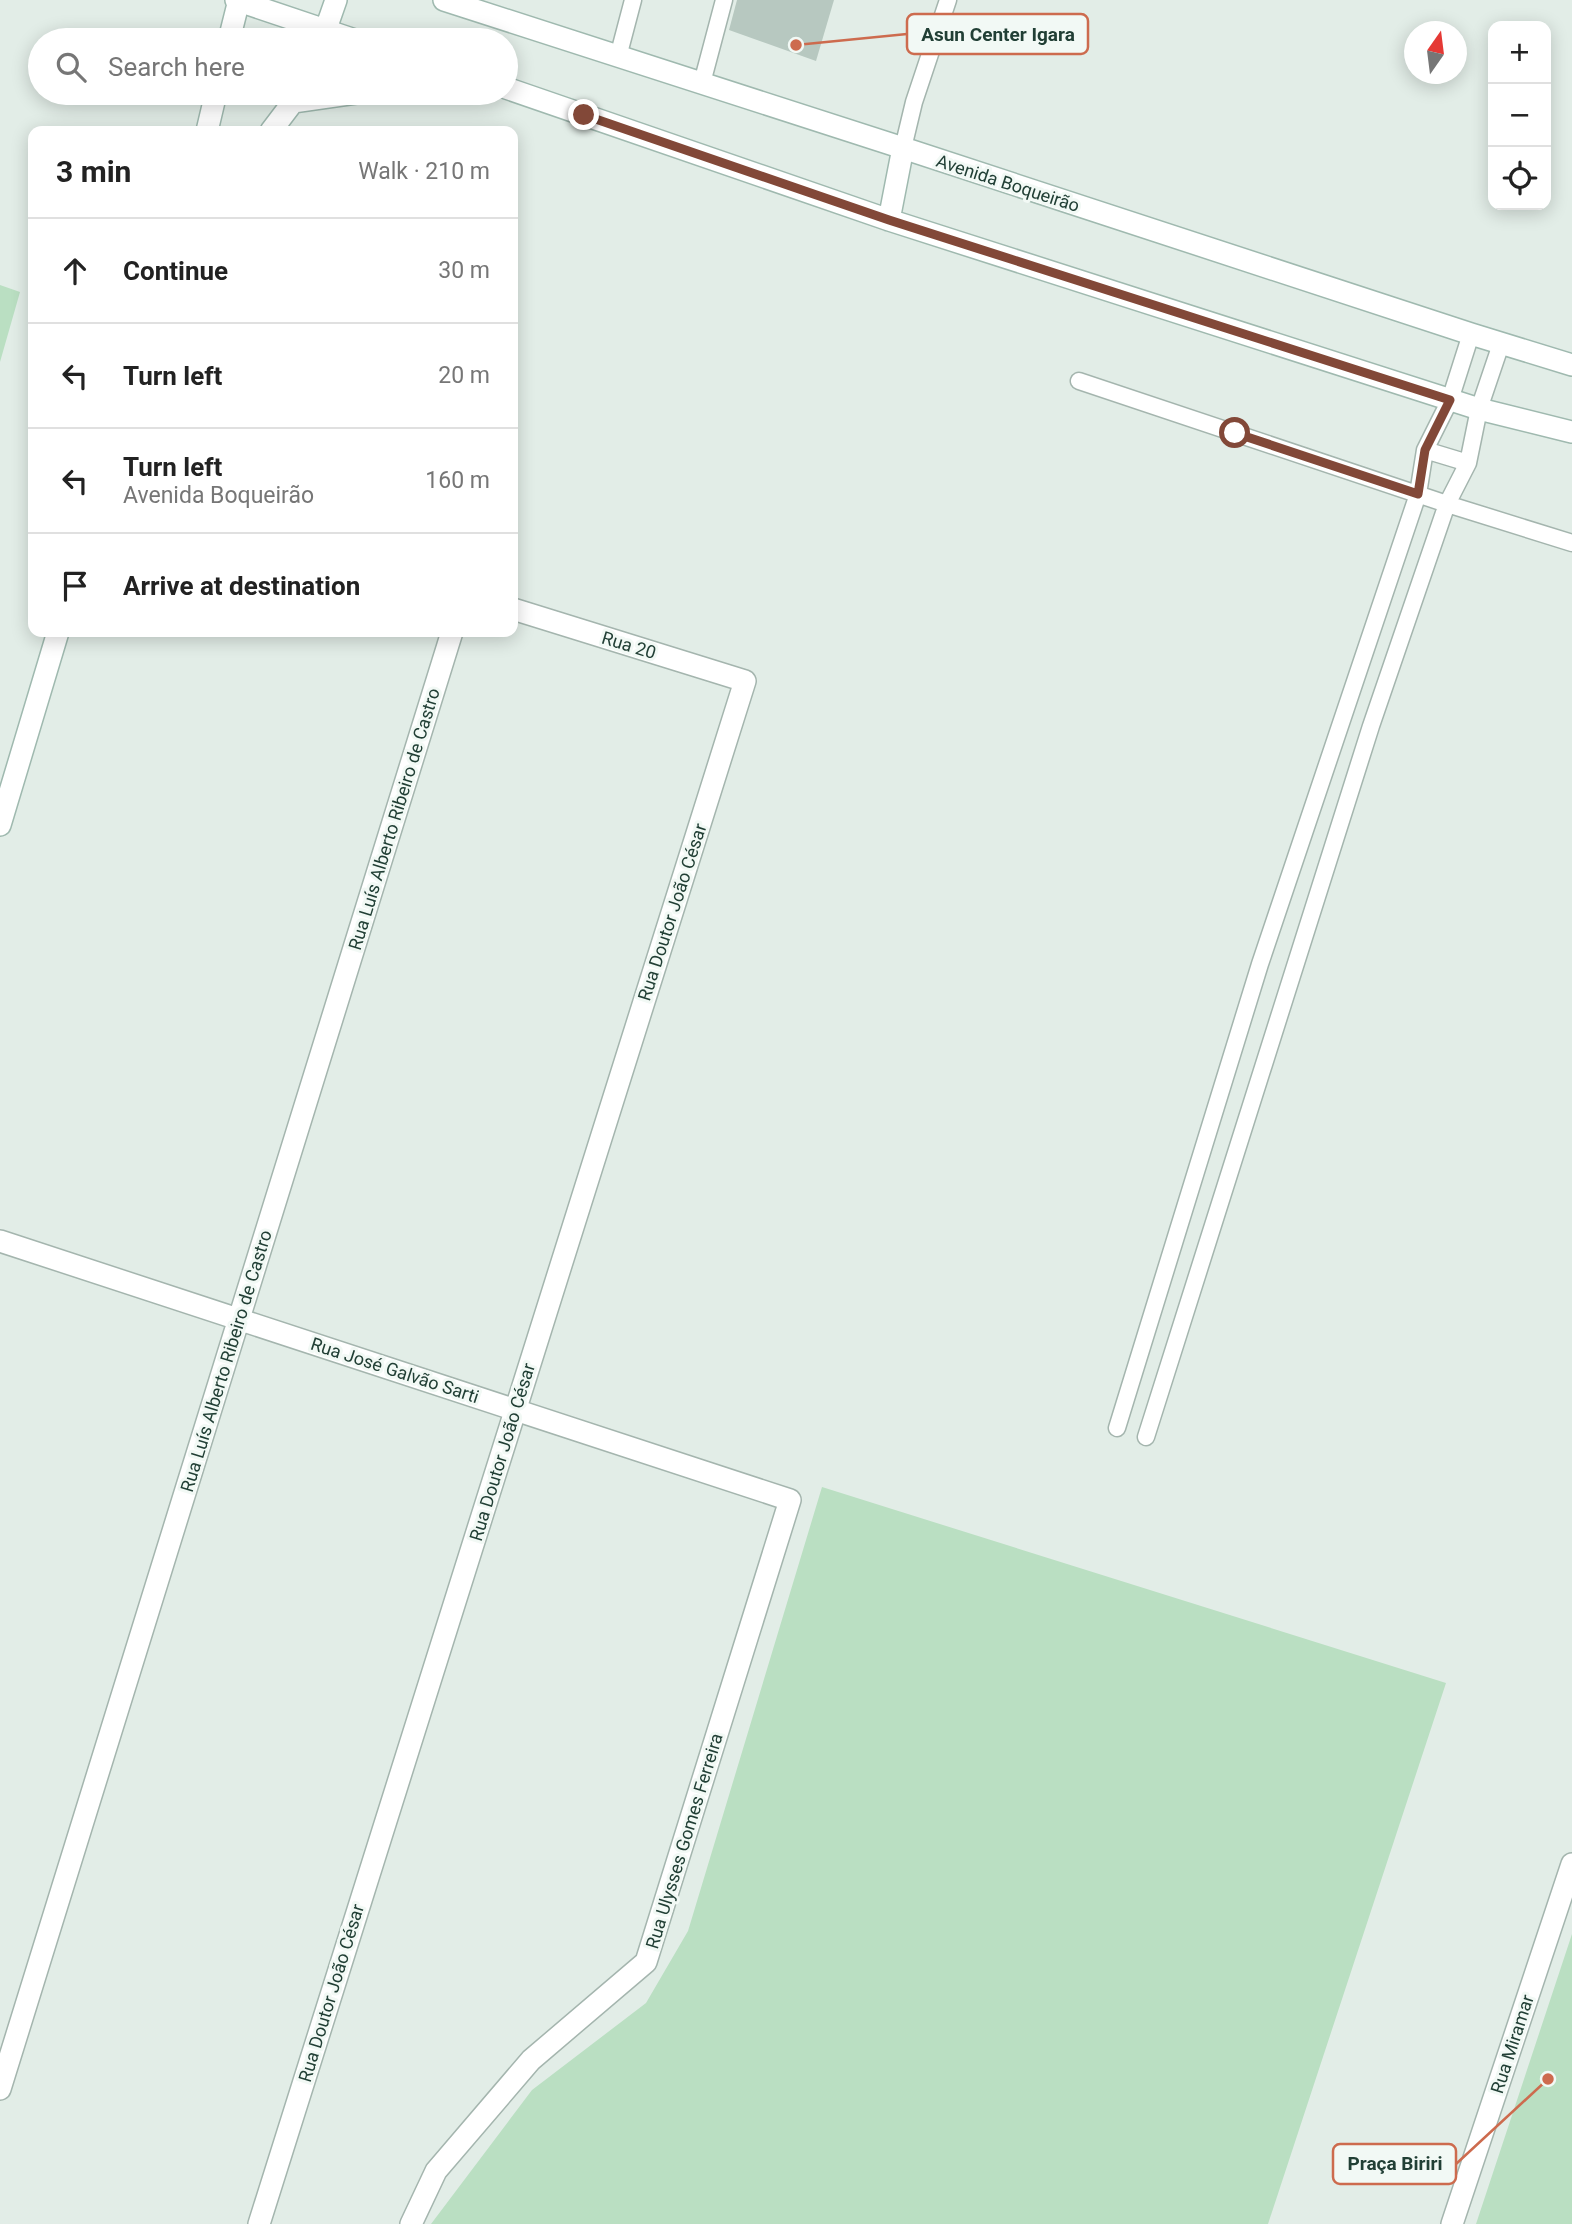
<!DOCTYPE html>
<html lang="en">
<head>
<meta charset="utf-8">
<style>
  :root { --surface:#fff; --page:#f2f2f2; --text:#222; --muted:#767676; --line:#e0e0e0 }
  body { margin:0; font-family:Roboto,sans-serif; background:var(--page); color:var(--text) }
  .controls { position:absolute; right:21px; top:21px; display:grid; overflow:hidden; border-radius:14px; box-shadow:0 4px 18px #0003 }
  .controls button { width:63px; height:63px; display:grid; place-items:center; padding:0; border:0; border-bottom:2px solid var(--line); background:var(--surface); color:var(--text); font:35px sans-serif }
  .compass { position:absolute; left:1404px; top:21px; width:63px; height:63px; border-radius:50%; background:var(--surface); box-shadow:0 4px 18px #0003; rotate:14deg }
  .stop { position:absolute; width:21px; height:21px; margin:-16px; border:5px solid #824838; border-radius:50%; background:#fff }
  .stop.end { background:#824838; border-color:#fff; box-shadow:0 2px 7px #0008 }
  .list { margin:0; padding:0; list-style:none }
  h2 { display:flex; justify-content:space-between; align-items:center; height:91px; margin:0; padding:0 28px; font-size:30px }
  h2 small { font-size:23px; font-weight:400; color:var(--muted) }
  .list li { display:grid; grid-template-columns:46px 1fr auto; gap:21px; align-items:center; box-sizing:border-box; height:105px; padding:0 28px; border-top:2px solid var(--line) }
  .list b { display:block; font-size:26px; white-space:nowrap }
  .list p { margin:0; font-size:23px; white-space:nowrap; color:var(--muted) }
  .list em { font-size:23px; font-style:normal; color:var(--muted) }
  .icon { flex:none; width:38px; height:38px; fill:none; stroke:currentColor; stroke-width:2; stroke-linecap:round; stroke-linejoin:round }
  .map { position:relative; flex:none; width:1572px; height:2224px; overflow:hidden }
  .search { position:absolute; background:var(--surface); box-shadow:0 4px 18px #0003; left:28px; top:28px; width:490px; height:77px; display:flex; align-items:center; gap:18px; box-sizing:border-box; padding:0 24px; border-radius:38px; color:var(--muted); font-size:26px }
  .panel { position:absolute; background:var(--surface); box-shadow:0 4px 18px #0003; left:28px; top:126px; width:490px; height:511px; border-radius:14px }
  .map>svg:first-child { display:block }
</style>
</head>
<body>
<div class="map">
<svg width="1572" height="2224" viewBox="0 0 1572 2224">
  <rect width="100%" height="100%" fill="#e2ede7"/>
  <path fill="#badfc2" d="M0,285l20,7 -20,70z
    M822,1487l624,196 -178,541h-837l101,-134 114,-87 42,-72z
    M1572,1934v290h-96z"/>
  <path fill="#b7c8c0" d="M737,0h97l-18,61 -87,-31z"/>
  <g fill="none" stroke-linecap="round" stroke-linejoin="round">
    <g stroke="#a4b5ae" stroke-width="19">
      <path id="service" d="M618,57l15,-57
        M702,83l22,-83
        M903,148l11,-46 34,-102
        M1079,381l368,123 125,39
        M1425,450l43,13
        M1117,1428l143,-464 158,-470 7,-44 25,-50 21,-66
        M1146,1437l225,-711 76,-222 21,-41 11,-54 22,-65"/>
    </g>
    <g stroke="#a4b5ae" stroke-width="24">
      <path id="minor" d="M0,1241l790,259 -144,462 -115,98 -95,111 -25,53
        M0,2089l452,-1457
        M259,2224l486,-1543 -232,-72
        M1452,2224l120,-360"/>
    </g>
    <g stroke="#9fb9af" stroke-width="24">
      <path id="secondary" d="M236,0l119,40
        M444,0l459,148 568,186 101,31
        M229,40l10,-40
        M322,40l14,-40
        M506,88l383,132 590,189 93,23
        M293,102l63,-9
        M207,131l9,-38
        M271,131l22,-29 5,-9
        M889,220l14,-72
        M0,825l58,-193"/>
    </g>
    <use href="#service" stroke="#fff" stroke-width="16"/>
    <use href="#minor" stroke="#fff" stroke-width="21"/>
    <use href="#secondary" stroke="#fff" stroke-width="21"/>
  </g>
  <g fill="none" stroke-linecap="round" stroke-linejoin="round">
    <path stroke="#824838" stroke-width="9" d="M584,115l305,105 561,180 -25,50 -7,44 -183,-61"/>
  </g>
  <g text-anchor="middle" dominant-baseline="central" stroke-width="6" stroke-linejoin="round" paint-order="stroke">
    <g font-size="18" fill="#213f35" stroke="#f2f9f5">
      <text transform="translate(1008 183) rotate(18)">Avenida Boqueirão</text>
      <text transform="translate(629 645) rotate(17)">Rua 20</text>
      <text transform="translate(394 819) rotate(-73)">Rua Luís Alberto Ribeiro de Castro</text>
      <text transform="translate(672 912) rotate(-72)">Rua Doutor João César</text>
      <text transform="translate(226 1361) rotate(-73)">Rua Luís Alberto Ribeiro de Castro</text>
      <text transform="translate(395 1370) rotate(18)">Rua José Galvão Sarti</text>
      <text transform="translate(502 1452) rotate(-73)">Rua Doutor João César</text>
      <text transform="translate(684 1841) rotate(-73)">Rua Ulysses Gomes Ferreira</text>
      <text transform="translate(331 1993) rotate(-73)">Rua Doutor João César</text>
      <text transform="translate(1512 2044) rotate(-72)">Rua Miramar</text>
    </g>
  </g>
  <path fill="none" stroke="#cd6b4e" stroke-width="2.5" d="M796 45L907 34M1548 2079L1456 2164"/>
  <g fill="#cd6b4e" stroke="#f2f9f5" stroke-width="2.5">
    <circle cx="796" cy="45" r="7"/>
    <circle cx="1548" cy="2079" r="7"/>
  </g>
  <g fill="#f2f9f5" stroke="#cd6b4e" stroke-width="2.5">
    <rect x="907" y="14" width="181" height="40" rx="7"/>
    <rect x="1333" y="2144" width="123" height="40" rx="7"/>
  </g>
  <g font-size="19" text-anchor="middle" font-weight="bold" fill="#213f35">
    <text x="998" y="41">Asun Center Igara</text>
    <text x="1395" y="2170">Praça Biriri</text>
  </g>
</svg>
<div class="controls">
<button>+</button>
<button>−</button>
<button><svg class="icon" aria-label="locate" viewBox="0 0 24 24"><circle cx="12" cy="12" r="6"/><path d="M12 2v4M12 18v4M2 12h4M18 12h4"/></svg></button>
</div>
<svg class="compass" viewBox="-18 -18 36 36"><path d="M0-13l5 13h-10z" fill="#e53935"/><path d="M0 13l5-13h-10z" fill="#767676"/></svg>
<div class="stop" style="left:1235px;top:433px"></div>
<div class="stop end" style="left:584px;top:115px"></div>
<div class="search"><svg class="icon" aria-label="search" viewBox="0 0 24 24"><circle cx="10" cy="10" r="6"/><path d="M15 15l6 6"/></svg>Search here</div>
<section class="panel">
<h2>3 min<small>Walk · 210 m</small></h2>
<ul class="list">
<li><svg class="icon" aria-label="ahead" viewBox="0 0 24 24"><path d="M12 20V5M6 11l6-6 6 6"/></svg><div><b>Continue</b></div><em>30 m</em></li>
<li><svg class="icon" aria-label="left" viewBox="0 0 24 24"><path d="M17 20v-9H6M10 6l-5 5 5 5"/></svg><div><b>Turn left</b></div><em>20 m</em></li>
<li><svg class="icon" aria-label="left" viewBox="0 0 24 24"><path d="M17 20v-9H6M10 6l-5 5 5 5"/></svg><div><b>Turn left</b><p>Avenida Boqueirão</p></div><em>160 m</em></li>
<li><svg class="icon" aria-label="arrive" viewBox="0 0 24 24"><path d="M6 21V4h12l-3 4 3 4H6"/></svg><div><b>Arrive at destination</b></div></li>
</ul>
</section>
</div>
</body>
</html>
